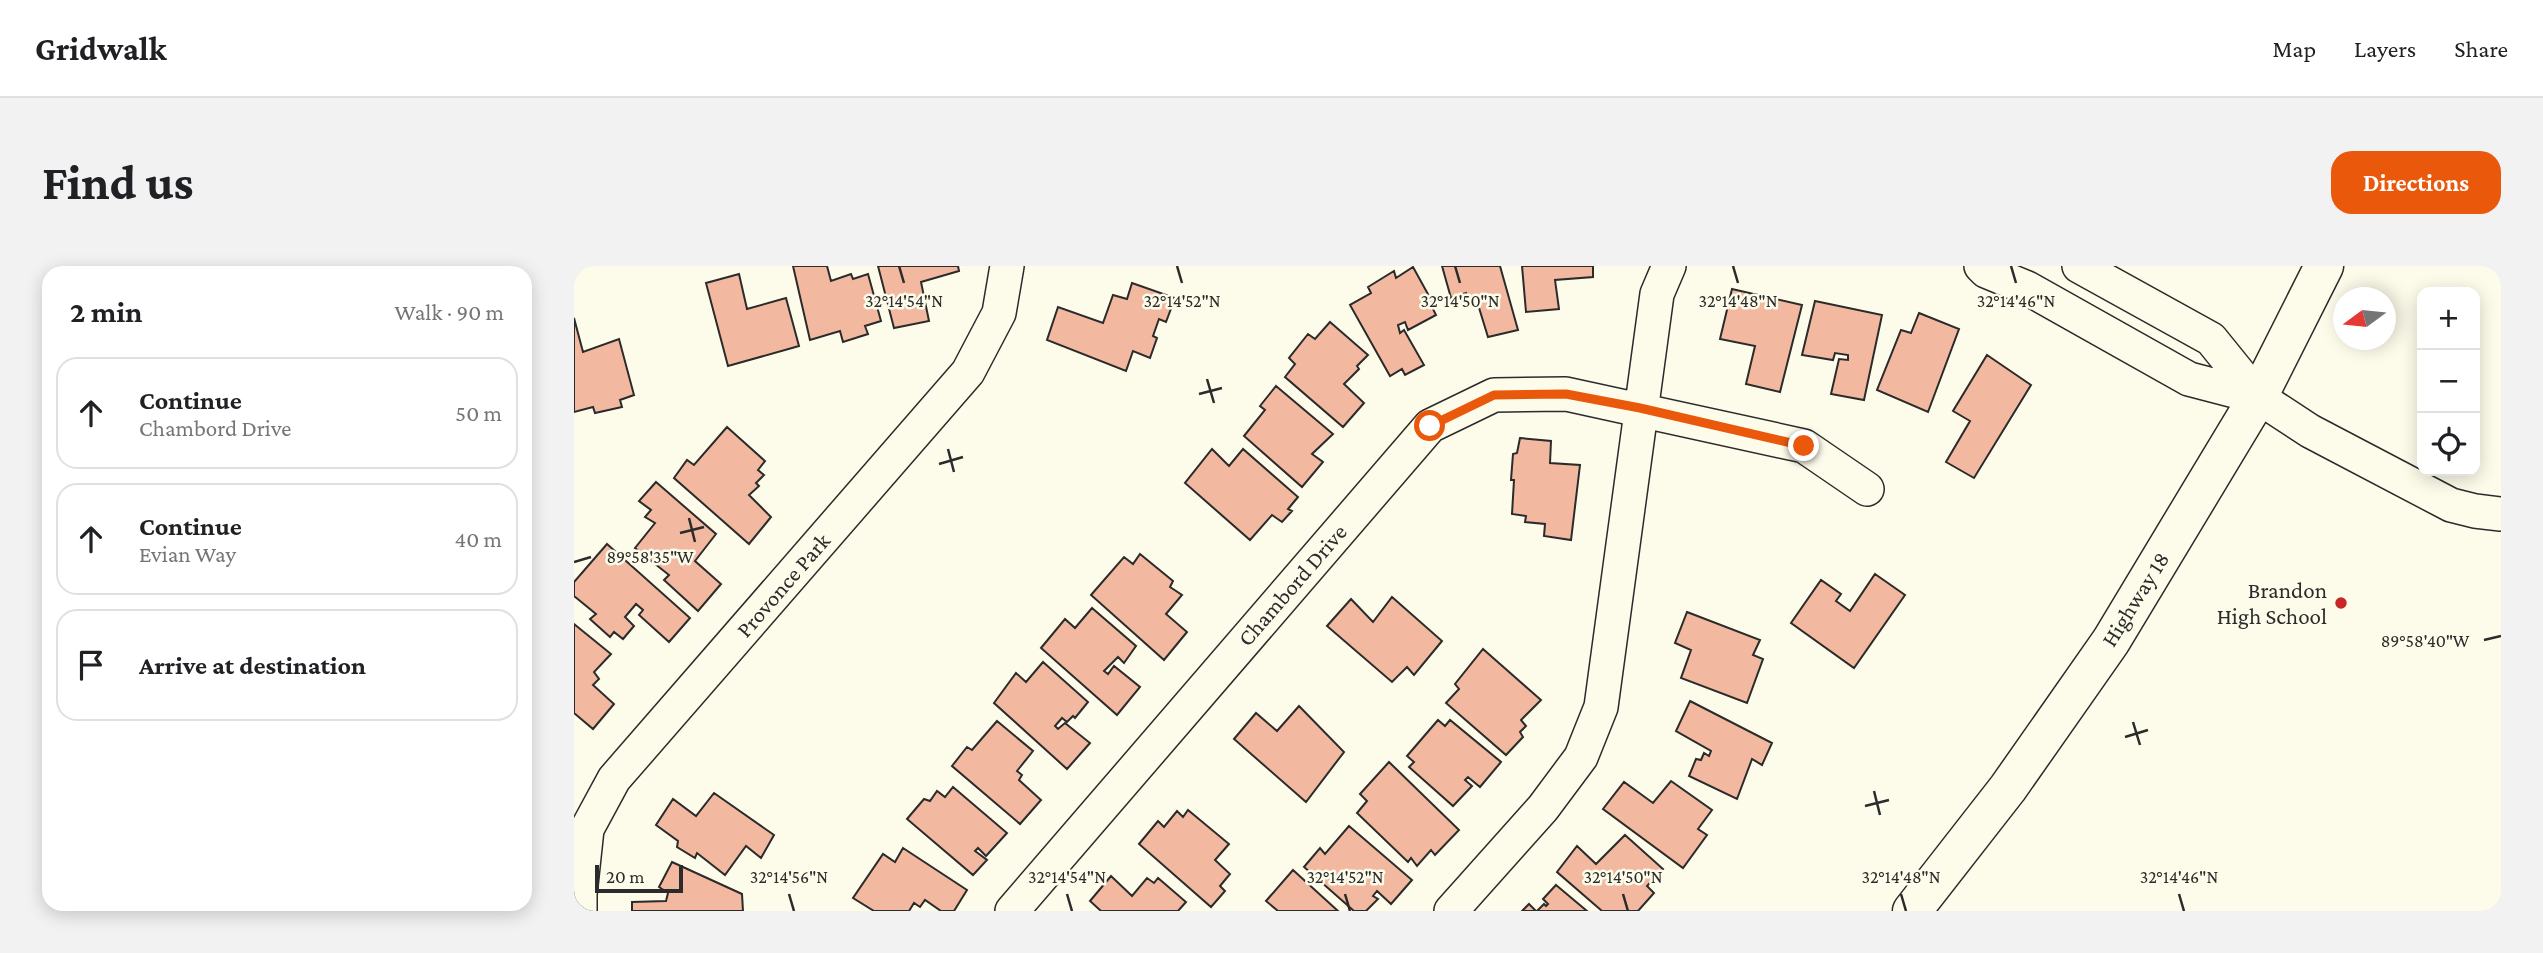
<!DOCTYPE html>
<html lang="en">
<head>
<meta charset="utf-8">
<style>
  :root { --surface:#fff; --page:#f2f2f2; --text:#202124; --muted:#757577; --line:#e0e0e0; --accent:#ea580c }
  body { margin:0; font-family:"Crimson Pro",serif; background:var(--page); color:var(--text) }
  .controls { position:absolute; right:21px; top:21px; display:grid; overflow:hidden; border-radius:14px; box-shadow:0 4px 18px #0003 }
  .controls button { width:63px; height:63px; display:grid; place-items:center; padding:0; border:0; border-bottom:2px solid var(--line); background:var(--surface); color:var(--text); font:35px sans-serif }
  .compass { position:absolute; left:1759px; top:21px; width:63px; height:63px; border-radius:50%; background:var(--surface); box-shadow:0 4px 18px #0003; rotate:255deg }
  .scale { position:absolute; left:21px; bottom:18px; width:88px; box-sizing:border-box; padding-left:7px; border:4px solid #2b2b2b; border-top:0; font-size:19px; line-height:24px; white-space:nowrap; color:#2b2b2b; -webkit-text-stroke:5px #fdfbea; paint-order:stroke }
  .stop { position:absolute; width:21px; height:21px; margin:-16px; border:5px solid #ea580c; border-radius:50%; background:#fff }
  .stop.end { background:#ea580c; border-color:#fff; box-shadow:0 2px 7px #0008 }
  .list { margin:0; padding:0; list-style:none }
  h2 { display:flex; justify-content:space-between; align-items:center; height:91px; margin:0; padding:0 28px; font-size:30px }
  h2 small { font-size:23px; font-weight:400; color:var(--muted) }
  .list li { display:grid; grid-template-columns:46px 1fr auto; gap:21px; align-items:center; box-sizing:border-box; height:112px; margin:0 14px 14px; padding:0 14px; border:2px solid var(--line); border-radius:21px }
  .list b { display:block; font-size:26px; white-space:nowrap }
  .list p { margin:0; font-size:23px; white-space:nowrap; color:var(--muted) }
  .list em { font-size:23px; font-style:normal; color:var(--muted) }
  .icon { flex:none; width:38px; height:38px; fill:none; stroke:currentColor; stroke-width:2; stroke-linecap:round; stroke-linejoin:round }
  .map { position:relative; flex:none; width:1927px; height:645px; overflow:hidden; border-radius:21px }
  header { display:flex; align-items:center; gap:42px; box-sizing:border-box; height:98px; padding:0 35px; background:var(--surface); border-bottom:2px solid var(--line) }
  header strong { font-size:33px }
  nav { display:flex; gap:38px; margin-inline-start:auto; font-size:24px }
  .intro { display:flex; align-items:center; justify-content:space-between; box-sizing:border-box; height:168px; padding:0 42px }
  h1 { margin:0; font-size:49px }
  .button { padding:18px 32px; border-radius:21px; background:var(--accent); color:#fff; font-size:24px; font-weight:700 }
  main { display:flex; gap:42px; padding:0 42px }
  aside { flex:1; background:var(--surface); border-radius:21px; box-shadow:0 4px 18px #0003 }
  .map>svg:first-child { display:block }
</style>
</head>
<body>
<header>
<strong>Gridwalk</strong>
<nav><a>Map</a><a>Layers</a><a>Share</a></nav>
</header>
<div class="intro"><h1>Find us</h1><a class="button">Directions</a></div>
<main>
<aside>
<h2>2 min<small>Walk · 90 m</small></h2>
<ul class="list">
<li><svg class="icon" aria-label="ahead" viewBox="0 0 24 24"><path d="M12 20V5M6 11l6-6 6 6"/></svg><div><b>Continue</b><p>Chambord Drive</p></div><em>50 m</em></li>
<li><svg class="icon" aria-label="ahead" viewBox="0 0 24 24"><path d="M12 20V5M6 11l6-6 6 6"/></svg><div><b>Continue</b><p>Evian Way</p></div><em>40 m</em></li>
<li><svg class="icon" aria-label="arrive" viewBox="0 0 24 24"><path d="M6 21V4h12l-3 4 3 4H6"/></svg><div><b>Arrive at destination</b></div></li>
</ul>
</aside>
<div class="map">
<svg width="1927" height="645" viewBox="0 0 1927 645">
  <rect width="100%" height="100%" fill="#fdfbea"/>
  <path fill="#f2b8a0" stroke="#2b2b2b" stroke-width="2" d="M219,0h34l4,15 20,-7 2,5 15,-5 13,47 -16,5 3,8 -25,8 -3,-11 -30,9z
    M304,0h80l1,5 -38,11 8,39 -35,7z
    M868,0h58l18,64 -30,7 -12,-39 -8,2 -2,-7 -15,5z
    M948,0h71v11l-38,3 4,29 -33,3z
    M839,1l21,38 -2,2 4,8 -28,15 -3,-8 -7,3 2,8 4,-3 20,35 -19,10 -3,-6 -12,7 -40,-71 21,-12 -3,-6 26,-16 2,7z
    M165,8l8,35 39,-11 13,48 -71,20 -22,-83z
    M558,17l43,15 -9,24 -7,-3 -6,17 4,2 -7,20 -17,-7 -7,20 -79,-31 11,-33 45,16 10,-28 14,4z
    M1158,23l70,16 -22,87 -34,-8 9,-38 -35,-7z
    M1241,35l67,14 -18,85 -33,-6 8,-35 9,1v-5l-13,-2 -2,7 -31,-5z
    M1345,47l40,16 -31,83 -51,-22 24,-60 10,3z
    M0,52l9,34 36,-13 15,56 -14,5 2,7 -27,6 -2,-6 -19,5z
    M756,56l38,33 -11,11 2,3 -15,15 20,19 -21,24 -58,-50 10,-13 -6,-6 19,-24 7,5z
    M1413,89l44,30 -57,93 -28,-16 24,-41 -17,-10z
    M702,120l57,48 -21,20 11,8 -21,25 -58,-51 21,-26 -5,-4z
    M153,161l38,34 -7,9 6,5 -8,8 3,3 -10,9 22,22 -22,27 -75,-66 13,-18 7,5z
    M946,172l31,3 -1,22 30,2 -9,75 -27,-4 1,-12 -20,-2 1,-6 -14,-2 2,-34h-3l2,-26 4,-1z
    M638,183l17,17 14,-17 55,48 -10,12 4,2 -10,11 -10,-7 -22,25 -65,-57z
    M82,216l60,52 -21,27 26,23 -23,27 -34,-31 5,-5 -34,-27 20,-25 -10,-6 6,-7 -12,-9z
    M33,278l83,74 -21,24 -30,-27 4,-5 -7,-6 -11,13 9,9 -11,13 -9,-7 -4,5 -20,-18 6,-5 -22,-18v-14z
    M566,288l33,27 -3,6 12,8 -16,19 21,18 -23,28 -73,-65 33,-38 9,7z
    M1301,308l30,21 -51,73 -63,-45 30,-43 20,14 -5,7 14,10z
    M818,331l50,44 -28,34 -7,-8 -15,15 -65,-56 24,-27 22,23z
    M518,342l44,38 -12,17 -6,-6 -14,14 4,3 6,-8 26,21 -23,28 -76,-67 24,-29 10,9z
    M1113,346l73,28 -7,15 10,4 -16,44 -66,-25 10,-28 -16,-7z
    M0,358l37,30 -17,18 5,7 -6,6 21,19 -21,25 -19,-16z
    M909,383l58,51 -20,20 5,6 -6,6 3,5 -17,18 -60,-52 13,-14 -4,-5z
    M469,396l45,40 -13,16 -2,-2 -6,6 -5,-4 -7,8 3,3 7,-6 25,20 -23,26 -73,-66 22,-30 10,9z
    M1116,435l82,42 -10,22 -10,-6 -15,40 -48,-23 7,-17 5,1 3,-7 5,3 2,-5 -35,-20z
    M725,440l45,46 -38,50 -72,-63 22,-26 21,18z
    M864,454l7,6 5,-6 51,42 -21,25 -12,-10 -3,3 7,6 -19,20 -44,-39 5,-5 -7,-6z
    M423,455l36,30 -16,20 5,4 -3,5 22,20 -21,24 -68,-58 15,-19 5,3z
    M815,496l70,68 -24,25 -4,-5 -14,16 -6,-8 -3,4 -51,-49 10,-12 -7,-7z
    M1097,515l41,29 -14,19 9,6 -24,33 -80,-59 21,-27 29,21z
    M379,521l54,46 -21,23 -8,-8 -3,3 12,9 -14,15 -66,-56 17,-20 6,2 7,-10 8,6z
    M140,527l60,42 -13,23 -15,-12 -21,29 -28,-22 -2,5 -18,-11 1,-6 -22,-16 17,-26 23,17z
    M614,544l41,34 -14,16 15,14 -10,12 5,5 -14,16 -72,-63 19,-23 6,6 13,-16 6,6z
    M775,560l63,54 -21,24 -14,-13 -4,5 5,3 -12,12h-12l-50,-44 16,-19 5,6z
    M1051,569l38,34 -16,17 7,7 -16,18h-36l-45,-39 20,-26 19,18z
    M329,582l64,42 -13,21h-13l-16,-11 -5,7 -6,-4 -5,8h-35l-21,-13 30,-44 12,8z
    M98,596l70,32 1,17h-111v-9l34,-1 2,-8 -9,-6z
    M719,604l45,41h-60l-12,-10z
    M537,610l21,20 15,-18 7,5 4,-5 28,24 -8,9h-77l-11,-10z
    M982,619l31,26h-50l7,-7 2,2 2,-2 -5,-5z
    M955,638l7,7h-14z"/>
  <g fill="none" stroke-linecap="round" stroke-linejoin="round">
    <g stroke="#2b2b2b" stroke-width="36">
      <path id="minor" d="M1407,0l5,5 41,17 162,91 69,18
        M1505,0l132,73 47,58 52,34 141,74 24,6 26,3
        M6,645v-17l7,-65 27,-50 354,-407 31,-59 8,-47
        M438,645l418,-485 64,-31 72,-1 238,52 63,43
        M877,645l92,-103 38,-51 20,-50 56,-413 12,-28"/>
    </g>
    <g stroke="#2b2b2b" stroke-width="41">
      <path id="major" d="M1338,645l96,-123 103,-147 147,-244 66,-131"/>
    </g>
    <use href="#minor" stroke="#fdfbea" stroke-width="33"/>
    <use href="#major" stroke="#fdfbea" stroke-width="38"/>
  </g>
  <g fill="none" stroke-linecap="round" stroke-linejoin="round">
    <path stroke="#ea580c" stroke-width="9" d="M856,160l64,-31 72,-1 74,14 164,38"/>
  </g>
  <path fill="none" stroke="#2b2b2b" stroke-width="2.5" d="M325,0l5,17M603,0l5,17M881,0l5,17M1159,0l5,17M1437,0l5,17M633,113l7,24M625,128l23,-6M374,183l6,23M365,198l24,-7M115,252l6,24M106,267l24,-6M0,296l17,-5M1910,374l17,-4M1559,456l7,23M1551,471l23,-7M1300,525l6,24M1291,540l24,-6M215,628l5,17M493,628l5,17M771,628l5,17M1049,628l5,17M1327,628l5,17M1605,628l5,17"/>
  <circle fill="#c62828" stroke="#fdfbea" stroke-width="2.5" cx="1767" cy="337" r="7"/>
  <g text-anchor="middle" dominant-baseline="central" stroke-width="5" stroke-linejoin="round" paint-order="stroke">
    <g font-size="23" fill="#2b2b2b" stroke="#fdfbea">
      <text transform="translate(209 319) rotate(-49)">Provonce Park</text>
      <text transform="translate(718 319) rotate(-49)">Chambord Drive</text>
      <text transform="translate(1561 333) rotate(-58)">Highway 18</text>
    </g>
    <g font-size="23" fill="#2b2b2b" stroke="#fdfbea" text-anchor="end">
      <text x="1753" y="324">Brandon<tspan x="1753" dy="26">High School</tspan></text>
    </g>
  </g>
  <g font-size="18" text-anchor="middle" fill="#2b2b2b" stroke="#fdfbea" stroke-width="5" stroke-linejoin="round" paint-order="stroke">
    <text x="330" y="41">32°14'54"N</text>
    <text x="608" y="41">32°14'52"N</text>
    <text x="886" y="41">32°14'50"N</text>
    <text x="1164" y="41">32°14'48"N</text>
    <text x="1442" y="41">32°14'46"N</text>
    <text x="76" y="297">89°58'35"W</text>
    <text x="1851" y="381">89°58'40"W</text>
    <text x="215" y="617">32°14'56"N</text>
    <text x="493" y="617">32°14'54"N</text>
    <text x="771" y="617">32°14'52"N</text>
    <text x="1049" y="617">32°14'50"N</text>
    <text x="1327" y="617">32°14'48"N</text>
    <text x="1605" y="617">32°14'46"N</text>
  </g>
</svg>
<div class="controls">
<button>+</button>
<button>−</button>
<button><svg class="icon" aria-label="locate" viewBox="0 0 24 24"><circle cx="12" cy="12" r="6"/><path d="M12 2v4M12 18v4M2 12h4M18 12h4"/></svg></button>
</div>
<svg class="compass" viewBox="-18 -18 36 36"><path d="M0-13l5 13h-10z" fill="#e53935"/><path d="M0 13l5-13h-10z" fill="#757577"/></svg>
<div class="scale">20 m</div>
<div class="stop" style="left:856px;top:160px"></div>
<div class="stop end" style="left:1230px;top:180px"></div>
</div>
</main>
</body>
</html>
